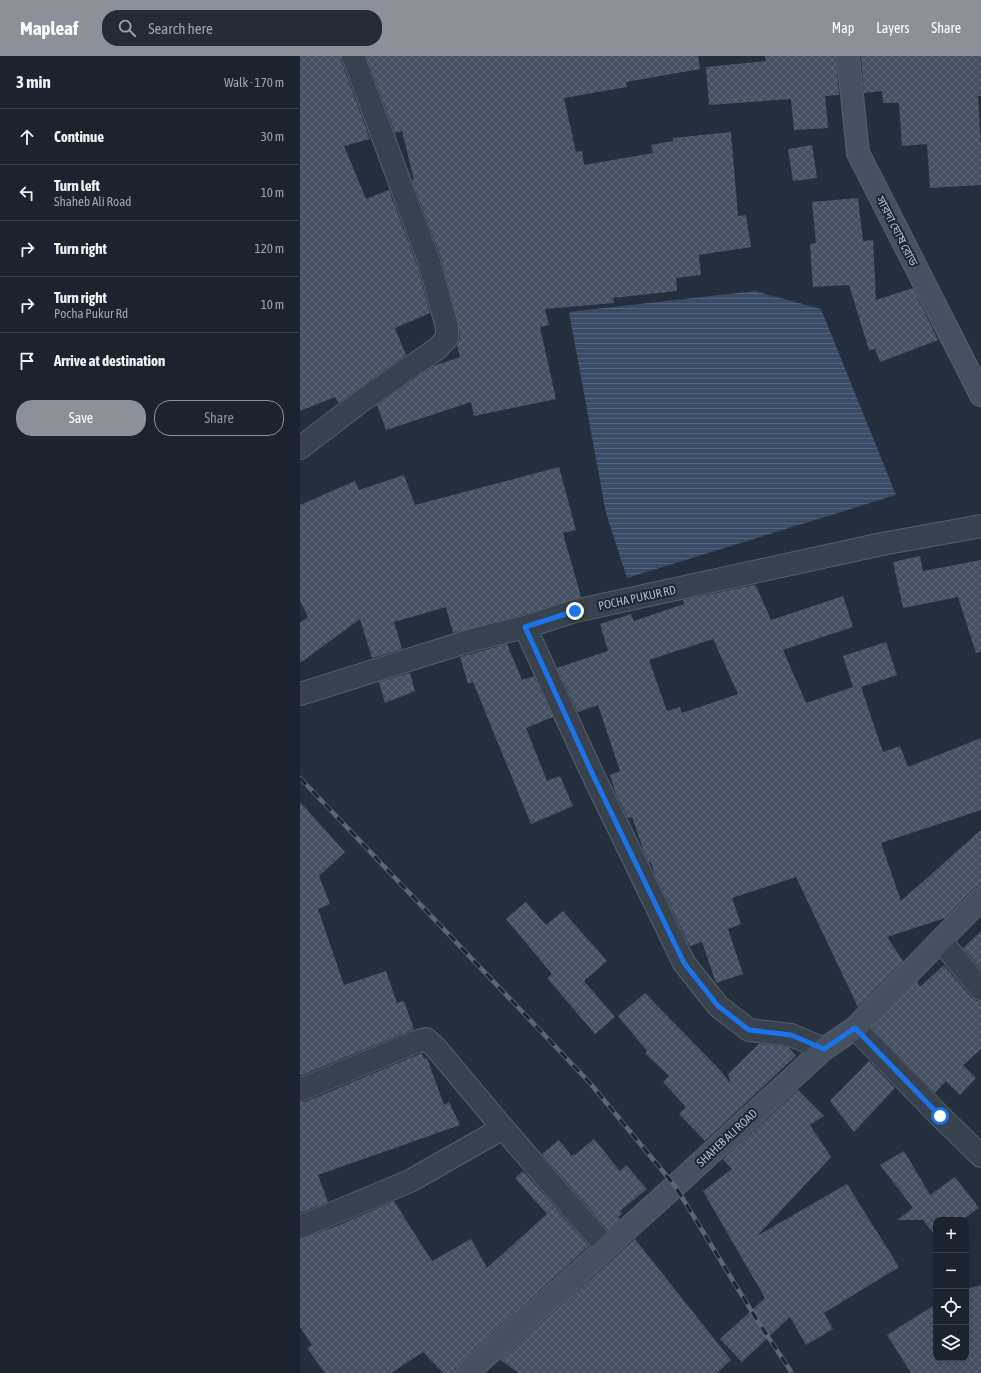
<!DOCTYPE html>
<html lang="en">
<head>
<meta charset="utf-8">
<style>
  :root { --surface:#1b232e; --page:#242b36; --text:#f1f3f6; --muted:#a0a4aa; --line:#39404a; --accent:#8c9099 }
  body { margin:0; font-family:"Asap Condensed","Noto Sans Bengali",sans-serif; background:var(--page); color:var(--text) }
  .controls { position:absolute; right:12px; bottom:12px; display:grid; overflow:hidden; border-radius:8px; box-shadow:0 4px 16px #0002 }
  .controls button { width:36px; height:36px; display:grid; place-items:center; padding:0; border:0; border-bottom:1px solid var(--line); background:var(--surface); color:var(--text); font:20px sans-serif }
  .stop { position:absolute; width:12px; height:12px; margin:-9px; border:3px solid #1a73e8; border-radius:50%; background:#fff }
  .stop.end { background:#1a73e8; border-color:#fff; box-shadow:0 1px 4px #0008 }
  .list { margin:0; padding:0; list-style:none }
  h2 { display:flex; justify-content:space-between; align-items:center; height:52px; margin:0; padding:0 16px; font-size:17px }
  h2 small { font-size:13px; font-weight:400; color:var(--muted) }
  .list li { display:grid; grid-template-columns:26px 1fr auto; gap:12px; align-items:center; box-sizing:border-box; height:56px; padding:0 16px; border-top:1px solid var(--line) }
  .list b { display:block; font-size:15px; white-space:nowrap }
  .list p { margin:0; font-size:13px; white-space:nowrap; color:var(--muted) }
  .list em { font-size:13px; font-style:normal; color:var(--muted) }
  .actions { display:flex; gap:8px; padding:12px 16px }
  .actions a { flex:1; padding:9px 0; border:1px solid var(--accent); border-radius:16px; text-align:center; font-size:14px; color:var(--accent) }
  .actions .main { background:var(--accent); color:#fff }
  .icon { flex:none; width:22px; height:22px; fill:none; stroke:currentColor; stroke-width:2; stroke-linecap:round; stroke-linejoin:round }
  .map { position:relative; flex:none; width:681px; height:1317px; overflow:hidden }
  header { display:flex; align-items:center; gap:24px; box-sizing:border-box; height:56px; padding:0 20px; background:var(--accent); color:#fff }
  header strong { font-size:19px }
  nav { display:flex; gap:22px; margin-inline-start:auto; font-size:14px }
  .search { width:280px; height:36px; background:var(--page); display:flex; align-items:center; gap:10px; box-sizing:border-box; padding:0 14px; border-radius:16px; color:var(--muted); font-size:15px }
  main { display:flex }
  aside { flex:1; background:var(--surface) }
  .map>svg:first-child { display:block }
</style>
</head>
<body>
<header>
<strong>Mapleaf</strong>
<div class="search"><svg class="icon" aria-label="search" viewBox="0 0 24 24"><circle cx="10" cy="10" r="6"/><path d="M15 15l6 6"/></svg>Search here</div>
<nav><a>Map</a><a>Layers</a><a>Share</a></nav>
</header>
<main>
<aside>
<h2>3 min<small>Walk · 170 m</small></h2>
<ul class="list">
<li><svg class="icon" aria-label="ahead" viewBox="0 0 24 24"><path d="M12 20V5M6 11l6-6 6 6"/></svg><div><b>Continue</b></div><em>30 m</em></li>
<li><svg class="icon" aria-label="left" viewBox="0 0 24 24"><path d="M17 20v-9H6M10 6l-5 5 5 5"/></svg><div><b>Turn left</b><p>Shaheb Ali Road</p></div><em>10 m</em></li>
<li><svg class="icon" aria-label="right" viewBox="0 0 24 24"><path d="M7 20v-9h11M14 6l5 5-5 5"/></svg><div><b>Turn right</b></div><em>120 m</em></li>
<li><svg class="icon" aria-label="right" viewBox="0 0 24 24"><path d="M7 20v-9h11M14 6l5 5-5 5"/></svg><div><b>Turn right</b><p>Pocha Pukur Rd</p></div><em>10 m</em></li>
<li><svg class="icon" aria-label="arrive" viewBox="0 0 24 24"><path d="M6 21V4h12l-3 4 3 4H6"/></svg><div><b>Arrive at destination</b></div></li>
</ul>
<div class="actions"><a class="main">Save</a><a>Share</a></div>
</aside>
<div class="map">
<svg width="681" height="1317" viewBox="0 0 681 1317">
  <defs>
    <pattern id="water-rules" width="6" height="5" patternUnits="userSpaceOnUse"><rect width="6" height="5" fill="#394c67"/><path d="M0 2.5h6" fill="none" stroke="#53647b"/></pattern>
    <pattern id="building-cross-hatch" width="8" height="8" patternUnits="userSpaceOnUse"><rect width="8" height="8" fill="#455162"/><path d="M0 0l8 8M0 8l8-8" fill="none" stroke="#5d6877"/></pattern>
  </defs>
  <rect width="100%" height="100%" fill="#242f3e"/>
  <path fill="url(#water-rules)" d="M455,235l66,18 75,186 -269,83 -21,-65 -37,-201z"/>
  <path fill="url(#building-cross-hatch)" fill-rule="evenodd" d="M0,0h41v4l29,79 -26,7 22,53 23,-9 28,75 13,48 -35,15 11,27 -68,48 -3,-6 -35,14z
    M66,0h332l2,13 -74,13 1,5 -63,11 12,54 6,-1 2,14 69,-12 -2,-8 22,-4v-3l58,-6 7,84 8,-1 5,32 -52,8 2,20 -25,3 1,13 -64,7 1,5 -69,6 4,16 -9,2 16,72 -82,17 -3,-14 -85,28 -9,-25 56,-39 27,-9 -3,-12 3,-7 -1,-11 -18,-70 -29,-77h2l-12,-49 -7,2z
    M465,0h71l3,39 -14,1 3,32 -34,2 -3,-31 -82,6 -3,-38 60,-6z
    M561,0h120v40h-3l3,50v39l-51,3 -3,-44 -25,2 -3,-43h-16l-1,-12 -18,2z
    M512,89l5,33 -24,3 -5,-32z
    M558,142l5,43 10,-1 3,60 37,-12 25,52 -58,22 -5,-13 -6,1 -20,-65 -36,2 -3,-43 6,-1 -4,-41z
    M259,411l17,63 -13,3 18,64 -59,18 -69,18 -7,-26 -52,15 8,27 -30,9 -12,-39 -60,44v-40l8,-6 -8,-16v-96l55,-24 4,9 45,-15 11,30z
    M620,500l3,15 58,-11v92l-5,1 -18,-56 -55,11 -10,-46z
    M454,529l2,1 15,34 72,-24 10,31 -70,23 23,53 47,-16 -10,-31 43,-14 11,33 -36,12 22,65 17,-6 8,21 73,-29v72l-100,33 20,58 80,-71v57h-4l-5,3 -27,28 -58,19 16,24 -45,46 -62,-130 -64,21 9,26 -13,5 15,45 -27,9 -14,-41 -12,4 -35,-71 -4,-13h-2l-5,-10 -12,-35 -4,1 -12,-24 -6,-19 10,-4 -22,-66 -20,7 -21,-44 51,-17 -8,-27 31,-10 3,7 50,-17 -1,-4zM413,583l25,55 -56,19 -2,-6 -13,4 -18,-51z
    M207,588l15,36 12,-4 19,41 -27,11 21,53 13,-5 13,30 -42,18 -58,-142 -5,2 -8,-27z
    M110,617l5,18 -30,12 -6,-21z
    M0,746l45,50 -26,24 11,28 -12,5 26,76 42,-14 11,32 7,-2 10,28 -114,47z
    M226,846l20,23 17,-14 44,50 -23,20 31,36 -20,17 -48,-56 5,-4 -46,-55z
    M681,875v38l-18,-21z
    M644,909l27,32 5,4h5v48l-18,16 13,13 -16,17 -14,-14 -11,12 -63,-65 45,-46 3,5z
    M345,937l75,77 11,14 -3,-10 31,-30 29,3 8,9 -91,85 -26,-27 7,-7 -23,-25 6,-6 -24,-23 2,-2 -29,-35z
    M122,997l2,6 3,-1 17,47 5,-3 11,23 -142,50 10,27 -28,11v-111h5z
    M569,1005l26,27 -41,44 -24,-31z
    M498,1034l26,26 -14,9 21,32 -74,79 90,-52 52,83 -75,46 9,16 -27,16 -16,-28 -48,45 -22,-23 45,-41 -62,-107 29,-22 -9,-10z
    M294,1083l26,32 6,-6 21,24 -27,22 2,3 -4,3 2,2 -12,11 -66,-76 17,-14 13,16 2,-2 1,1z
    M604,1095l26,44 25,-18 24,31 -17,12h-26v17l-13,-17h-26l16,-12 -33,-43z
    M223,1115l66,75 -130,118 -4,5v4h-12l-20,-21 -32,21h-66l-18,-25 5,-3 -12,-18v-88l37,-13 57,-25 38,60 39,-22 16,29 60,-54 -32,-36z
    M335,1183l96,121 -14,13h-198l-19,-13z
    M681,1229v88h-70l-24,-38 49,-31v54h30v-69z"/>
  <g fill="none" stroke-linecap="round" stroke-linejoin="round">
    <g stroke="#565f6c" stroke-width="24">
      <path id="street" d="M0,392l60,-46 78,-54 9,-10v-11l-18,-66 -76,-205
        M225,571l67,146 92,190 34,43 31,24 42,5 33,14
        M0,638l172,-54 53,-13 50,-16 307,-67 99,-18
        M641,885l40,48
        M555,972l85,88 41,40
        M0,1034l115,-48 11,-3 10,9 67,80 103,119
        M0,1171l110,-46 93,-53"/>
    </g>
    <g stroke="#565f6c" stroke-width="24">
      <path id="secondary" d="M548,0l10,97 123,242
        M167,1317l208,-187 149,-137 31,-21 126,-129"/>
    </g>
    <use href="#street" stroke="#38414e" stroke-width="22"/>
    <use href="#secondary" stroke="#465061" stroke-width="22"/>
    <g stroke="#5a6575" stroke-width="4.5">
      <path id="rail" d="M0,722l290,305 85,103 82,134 35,53"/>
    </g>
    <use href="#rail" stroke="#1d2633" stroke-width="3" stroke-dasharray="9" stroke-linecap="butt"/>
  </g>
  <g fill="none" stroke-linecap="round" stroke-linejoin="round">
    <path stroke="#1a73e8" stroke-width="5" d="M275,555l-50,16 67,146 92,190 34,43 31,24 42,5 33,14 31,-21 85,88"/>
  </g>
  <g text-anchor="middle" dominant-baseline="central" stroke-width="4" stroke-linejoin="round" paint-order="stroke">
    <g font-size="12" fill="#b4bcc9" stroke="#1d2633">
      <text transform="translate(597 175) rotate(63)">সারদা ঘোষ রোড</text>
      <text transform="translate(337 542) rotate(-12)">POCHA PUKUR RD</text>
      <text transform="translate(427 1082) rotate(-43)">SHAHEB ALI ROAD</text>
    </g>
  </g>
</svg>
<div class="controls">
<button>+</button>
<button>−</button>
<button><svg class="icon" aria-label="locate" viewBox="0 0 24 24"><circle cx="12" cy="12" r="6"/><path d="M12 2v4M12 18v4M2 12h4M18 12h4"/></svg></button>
<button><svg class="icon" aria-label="layers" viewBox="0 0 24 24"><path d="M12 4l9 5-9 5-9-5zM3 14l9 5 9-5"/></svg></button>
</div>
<div class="stop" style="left:640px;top:1060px"></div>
<div class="stop end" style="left:275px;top:555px"></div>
</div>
</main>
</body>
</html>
